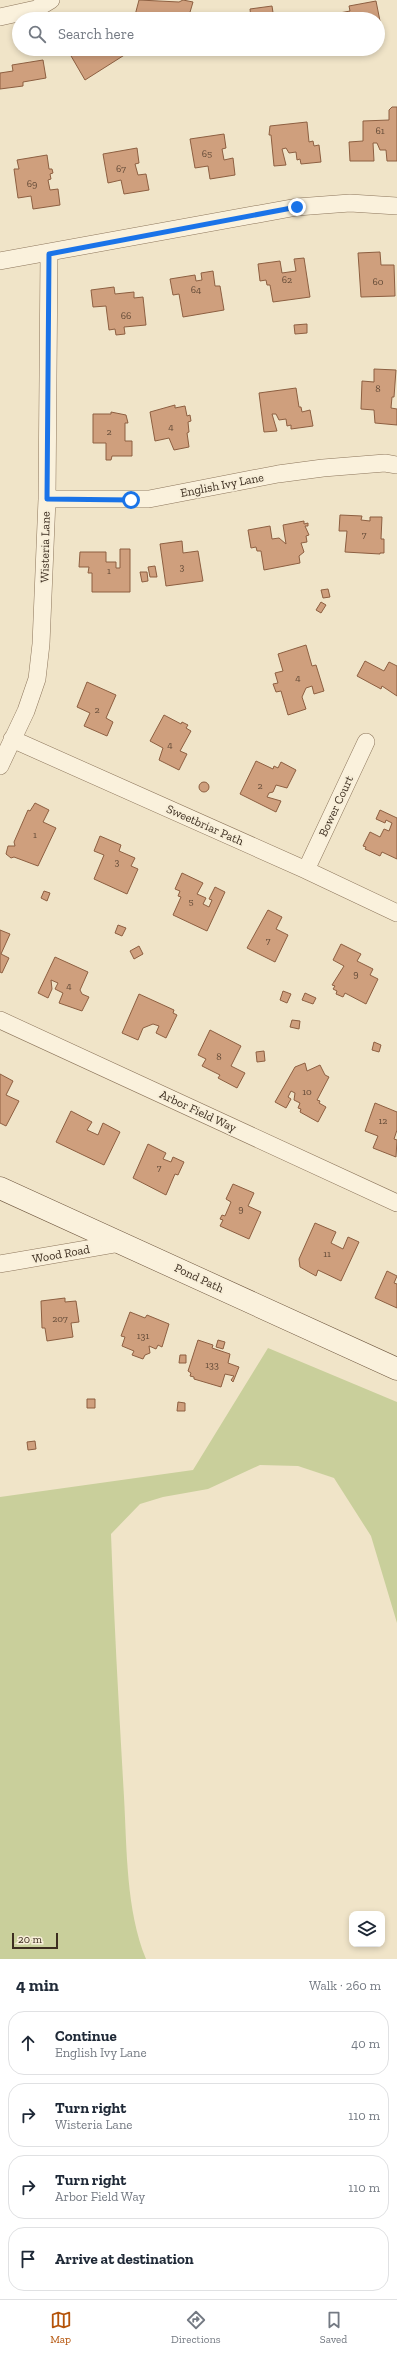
<!DOCTYPE html>
<html lang="en">
<head>
<meta charset="utf-8">
<style>
  :root { --surface:#fff; --page:#f2f2f3; --text:#1f2937; --muted:#747a83; --line:#e0e1e3; --accent:#b45309 }
  body { margin:0; font-family:"Zilla Slab",serif; background:var(--page); color:var(--text) }
  .controls { position:absolute; right:12px; bottom:12px; display:grid; overflow:hidden; border-radius:8px; box-shadow:0 2px 6px #0003 }
  .controls button { width:36px; height:36px; display:grid; place-items:center; padding:0; border:0; border-bottom:1px solid var(--line); background:var(--surface); color:var(--text); font:20px sans-serif }
  .scale { position:absolute; left:12px; bottom:10px; width:46px; box-sizing:border-box; padding-left:4px; border:2px solid #3d2e20; border-top:0; font-size:11px; line-height:14px; white-space:nowrap; color:#3d2e20; -webkit-text-stroke:3px #f7eed8; paint-order:stroke }
  .stop { position:absolute; width:12px; height:12px; margin:-9px; border:3px solid #1a73e8; border-radius:50%; background:#fff }
  .stop.end { background:#1a73e8; border-color:#fff; box-shadow:0 1px 4px #0008 }
  .list { margin:0; padding:0; list-style:none }
  h2 { display:flex; justify-content:space-between; align-items:center; height:52px; margin:0; padding:0 16px; font-size:17px }
  h2 small { font-size:13px; font-weight:400; color:var(--muted) }
  .list li { display:grid; grid-template-columns:26px 1fr auto; gap:12px; align-items:center; box-sizing:border-box; height:64px; margin:0 8px 8px; padding:0 8px; border:1px solid var(--line); border-radius:16px }
  .list b { display:block; font-size:15px; white-space:nowrap }
  .list p { margin:0; font-size:13px; white-space:nowrap; color:var(--muted) }
  .list em { font-size:13px; font-style:normal; color:var(--muted) }
  .icon { flex:none; width:22px; height:22px; fill:none; stroke:currentColor; stroke-width:2; stroke-linecap:round; stroke-linejoin:round }
  .map { position:relative; flex:none; width:397px; height:1959px; overflow:hidden }
  .search { position:absolute; background:var(--surface); box-shadow:0 2px 6px #0003; left:12px; right:12px; top:12px; height:44px; display:flex; align-items:center; gap:10px; box-sizing:border-box; padding:0 14px; border-radius:22px; color:var(--muted); font-size:15px }
  .sheet { height:340px; background:var(--surface) }
  nav { display:flex; justify-content:space-around; align-items:center; box-sizing:border-box; height:56px; border-top:1px solid var(--line); background:var(--surface); font-size:11px; color:var(--muted) }
  nav a { display:grid; justify-items:center; gap:2px }
  nav .on { color:var(--accent) }
  .map>svg:first-child { display:block }
</style>
</head>
<body>
<div class="map">
<svg width="397" height="1959" viewBox="0 0 397 1959">
  <rect width="100%" height="100%" fill="#f0e4c8"/>
  <path fill="#c9cf9b" d="M268,1348l129,54v221l-26,-87 -37,-58 -36,-12 -38,-1 -52,24 -45,8 -23,7 -29,30c3,88 8,176 13,263 3,53 2,113 22,162h-146v-462l193,-27z"/>
  <path fill="#cf9f7d" stroke="#8d5f41" d="M139,0l40,2 4,-2 10,2 -5,17h-54z
    M376,1l4,20 -2,-2h-49v-4l21,-4 -1,-5z
    M272,6l2,13h-23l-1,-10z
    M67,49h23l1,2 3,-2h29l3,5 -41,26z
    M43,60l3,18 -23,4v4l-23,3v-16l13,-2 -1,-6z
    M392,107h5v54h-10l-1,-11h-6l-3,-7h-4l1,18h-24l-1,-19 14,-1v-20l26,-1v-10z
    M307,122l2,20 4,-1 1,5 5,-1 2,17 -20,2 -1,-5 -3,1 -1,-8 -7,1 -3,-5 -4,1 4,16 -12,1 -3,-31h-2l1,-9z
    M224,134l2,14 -4,1 2,11 9,-2 2,17 -25,4 -2,-13 -13,2 -5,-29z
    M137,148l2,15 -4,1 3,11 8,-1 3,16 -25,4 -3,-14 -13,3 -5,-29z
    M47,155l2,14h3l1,4 -3,1 1,5 -3,1 2,10 8,-1 2,16 -27,4 -2,-13 -13,2 -4,-29h5l-2,-9z
    M380,252l1,13h13l1,31 -34,1 -3,-44z
    M304,258l6,39 -37,5 -3,-17h-3l-1,-5 -6,1 -2,-17 22,-3 2,12 14,-2 -2,-12z
    M213,271l2,15h5l4,24 -41,7 -4,-23 -6,1 -3,-16 25,-4 1,6 6,-1 -1,-7z
    M114,287l1,7 19,-2v6l9,-1 3,28 -22,2 1,7 -9,1 -1,-6 -6,1 -3,-24 -13,1 -2,-17z
    M307,324v9l-12,1 -1,-9z
    M374,369l22,1 -2,27h-2l-1,11 6,1v16l-22,-2 -1,-13 -13,-1 1,-28 12,1z
    M296,388l3,19h2l1,5 8,-2 3,16 -22,3v-4l-4,1 -1,-7 -7,1 -3,-6h-4l5,17 -13,1 -5,-39z
    M175,405v3l10,-2 2,10 3,-1 1,6 -3,1 1,10 -2,1 2,14 -15,3 -5,-12 -14,3 -5,-29z
    M111,412l15,3 2,8h-3v18h7v15h-20l-1,4h-5v-17h-13v-29h18z
    M340,515l22,1 -1,4 9,1v-4h12l-1,22h3v14h-4v1l-35,-2 2,-21h-8z
    M304,521v3l4,-1v3h-3l4,9 -3,1 1,6 -6,1 3,9 -5,4 1,7 -36,7 -3,-19h-4l-1,-4 -5,1 -3,-18 22,-4 2,13 7,-1 7,6 -3,-19z
    M182,541l1,12 15,-2 5,30 -37,5 -6,-42z
    M120,549h10v43h-38v-19h-4l1,-6h-10l1,-15h26v10h10v6h4z
    M155,566l2,11h-7l-2,-10z
    M140,572h7l1,9 -6,1z
    M328,589l2,8 -7,1 -2,-8z
    M321,602l5,3 -5,8 -5,-3z
    M306,645l6,21 4,-1 8,26 -10,3 -2,-8 -6,2 -4,9 4,12 -18,6 -7,-24 -5,1 -3,-8 5,-1 -3,-10 8,-2 -5,-17z
    M365,661l19,10 5,-9 8,4v30l-15,-10 -1,3 -24,-13z
    M87,682l29,13 -10,23 7,4 -6,14 -23,-10 6,-13 -13,-6z
    M164,715l17,9 1,-2 6,3 -2,3 5,3 -11,20 7,3 -8,16 -20,-10 4,-12 -13,-7z
    M256,761l17,8 1,-3 4,2 3,-6 15,8 -9,18 -11,-3 -3,7 -4,1 -2,4 14,4 -5,11 -36,-18z
    M199 787a5 5 0 1 1 10 0a5 5 0 1 1-10 0Z
    M35,803l14,7 -6,12 13,6 -18,38 -24,-9 -3,1 -5,-4 2,-8h7l-1,-4 14,-32 2,1z
    M380,810l17,8v41l-15,-7 -2,4 -15,-7 1,-2 -3,-1 7,-14 10,5 4,-8 5,2 3,-8 -6,-3 -1,3 -9,-4z
    M100,836l21,9 -2,6 16,7 -4,8 7,3 -11,25 -33,-15 10,-24 -10,-4z
    M182,873l21,10 -6,11 9,4 -3,6 6,3 3,-7 -3,-1 6,-12 10,5 -18,39 -34,-16 8,-18 -3,-1 2,-5 -5,-2z
    M44,891l6,2 -3,8 -6,-3z
    M268,910l14,7 -6,12 12,6 -13,27 -28,-14z
    M118,925l8,3 -4,8 -7,-3z
    M0,930l10,4 -9,20 8,4 -7,15 -2,-1z
    M341,944l20,10 -4,7 16,8 -3,6 8,4 -12,25 -21,-11 -2,4 -7,-3 1,-3 -4,-2 2,-3 -3,-1 12,-19 -11,-6z
    M139,946l4,8 -9,5 -4,-8z
    M55,957l33,15 -8,18 2,4 7,3 -7,14 -23,-8 4,-10 -8,-4 3,-6 -7,-3 1,9 -4,9 -10,-5z
    M283,991l8,3 -4,9 -7,-3z
    M305,993l11,5 -3,6 -11,-4z
    M139,994l35,16 -1,3 4,2 -11,23 -10,-5 3,-7 -6,-2 -10,4 -5,12 -16,-7z
    M292,1020l8,1 -1,8 -9,-2z
    M210,1030l31,16 -10,20 14,7 -8,15 -19,-10 2,-3 -18,-9 4,-7 -8,-4z
    M374,1042l7,3 -2,7 -7,-2z
    M264,1051l1,10 -8,1 -1,-10z
    M305,1063l2,8 13,-6 5,10 4,2 -12,23 3,1 -1,2 7,4 -8,15 -18,-10 1,-3 -3,-1 2,-5 -6,-3 1,-7 -4,-2 -3,6 3,2 -5,9 -11,-6 20,-35z
    M0,1074l13,7 -7,14 13,6 -13,25 -6,-3z
    M375,1103l22,9v18l-3,9 3,1 -1,17 -23,-9 5,-12 -13,-5z
    M71,1111l21,11 -5,8 11,5 5,-12 17,9 -16,33 -48,-23z
    M148,1144l18,9 -3,6 8,3 2,-5 11,5 -6,13 -3,-1 -9,21 -33,-17z
    M233,1184l21,9 -6,13 13,6 -12,27 -29,-13 3,-6 -3,-1 2,-4 3,1 6,-14 -5,-3z
    M315,1223l21,9 -5,11 12,6 5,-12 11,5 -18,39 -23,-11 -2,6 -16,-9 -1,-8z
    M387,1271l10,5 -3,7 3,1v24l-22,-10z
    M65,1298v4l11,-1 3,21 -8,1 2,14 -26,4 -2,-13h-3l-1,-27z
    M130,1312l15,6 2,-3 22,9 -7,23 -4,-2 -2,4 -7,-3 1,7 -5,2 -2,4 -11,-4 2,-4 -12,-5 3,-9 -4,-1z
    M198,1340l15,5 -1,3 18,6 -2,9 11,4 -6,15 -2,-2 3,-4 -9,-2 -4,13 -27,-8v-2l-4,-1 1,-3 -3,-2z
    M218,1340l7,2 -2,7 -7,-2z
    M180,1355h6v8h-7z
    M87,1399h8v9h-8z
    M178,1402l7,1v8h-8z
    M35,1441l1,8 -8,1 -1,-8z"/>
  <g fill="none" stroke-linecap="round" stroke-linejoin="round">
    <g stroke="#8d765c" stroke-width="18">
      <path id="street" d="M0,17l36,-8 15,-9
        M0,261l297,-54 53,-4 47,3
        M47,499h102l129,-25 45,-6 62,-5 12,2
        M12,739l294,131 91,43
        M0,766l26,-55 11,-32 4,-35 6,-145 2,-245
        M306,870l60,-128
        M0,1020l397,183
        M0,1264l121,-21"/>
    </g>
    <g stroke="#6f573f" stroke-width="23">
      <path id="secondary" d="M0,1188l397,181"/>
    </g>
    <use href="#street" stroke="#faf1dc" stroke-width="17"/>
    <use href="#secondary" stroke="#faf1dc" stroke-width="22"/>
  </g>
  <g fill="none" stroke-linecap="round" stroke-linejoin="round">
    <path stroke="#1a73e8" stroke-width="5" d="M131,500l-84,-1 2,-245 248,-47"/>
  </g>
  <g text-anchor="middle" dominant-baseline="central" stroke-width="4" stroke-linejoin="round" paint-order="stroke">
    <g font-size="10" fill="#624a37">
      <text x="380" y="131">61</text>
      <text x="207" y="154">65</text>
      <text x="121" y="169">67</text>
      <text x="32" y="184">69</text>
      <text x="287" y="280">62</text>
      <text x="378" y="282">60</text>
      <text x="196" y="290">64</text>
      <text x="126" y="316">66</text>
      <text x="378" y="389">8</text>
      <text x="171" y="427">4</text>
      <text x="109" y="432">2</text>
      <text x="364" y="535">7</text>
      <text x="182" y="567">3</text>
      <text x="109" y="571">1</text>
      <text x="298" y="678">4</text>
      <text x="97" y="710">2</text>
      <text x="170" y="745">4</text>
      <text x="260" y="786">2</text>
      <text x="35" y="835">1</text>
      <text x="117" y="862">3</text>
      <text x="191" y="902">5</text>
      <text x="268" y="941">7</text>
      <text x="356" y="974">9</text>
      <text x="69" y="986">4</text>
      <text x="219" y="1057">8</text>
      <text x="307" y="1092">10</text>
      <text x="383" y="1121">12</text>
      <text x="159" y="1168">7</text>
      <text x="241" y="1209">9</text>
      <text x="327" y="1254">11</text>
      <text x="60" y="1319">207</text>
      <text x="143" y="1336">131</text>
      <text x="212" y="1365">133</text>
    </g>
    <g font-size="12" fill="#3d2e20" stroke="#f7eed8">
      <text transform="translate(222 485) rotate(-11)">English Ivy Lane</text>
      <text transform="translate(45 547) rotate(-89)">Wisteria Lane</text>
      <text transform="translate(336 806) rotate(-65)">Bower Court</text>
      <text transform="translate(205 825) rotate(24)">Sweetbriar Path</text>
      <text transform="translate(198 1111) rotate(25)">Arbor Field Way</text>
      <text transform="translate(61 1254) rotate(-10)">Wood Road</text>
      <text transform="translate(199 1278) rotate(25)">Pond Path</text>
    </g>
  </g>
</svg>
<div class="controls">
<button><svg class="icon" aria-label="layers" viewBox="0 0 24 24"><path d="M12 4l9 5-9 5-9-5zM3 14l9 5 9-5"/></svg></button>
</div>
<div class="scale">20 m</div>
<div class="stop" style="left:131px;top:500px"></div>
<div class="stop end" style="left:297px;top:207px"></div>
<div class="search"><svg class="icon" aria-label="search" viewBox="0 0 24 24"><circle cx="10" cy="10" r="6"/><path d="M15 15l6 6"/></svg>Search here</div>
</div>
<section class="sheet">
<h2>4 min<small>Walk · 260 m</small></h2>
<ul class="list">
<li><svg class="icon" aria-label="ahead" viewBox="0 0 24 24"><path d="M12 20V5M6 11l6-6 6 6"/></svg><div><b>Continue</b><p>English Ivy Lane</p></div><em>40 m</em></li>
<li><svg class="icon" aria-label="right" viewBox="0 0 24 24"><path d="M7 20v-9h11M14 6l5 5-5 5"/></svg><div><b>Turn right</b><p>Wisteria Lane</p></div><em>110 m</em></li>
<li><svg class="icon" aria-label="right" viewBox="0 0 24 24"><path d="M7 20v-9h11M14 6l5 5-5 5"/></svg><div><b>Turn right</b><p>Arbor Field Way</p></div><em>110 m</em></li>
<li><svg class="icon" aria-label="arrive" viewBox="0 0 24 24"><path d="M6 21V4h12l-3 4 3 4H6"/></svg><div><b>Arrive at destination</b></div></li>
</ul>
</section>
<nav>
<a class="on"><svg class="icon" aria-label="map" viewBox="0 0 24 24"><path d="M3 6l6-2 6 2 6-2v14l-6 2-6-2-6 2zM9 4v14M15 6v14"/></svg>Map</a>
<a><svg class="icon" aria-label="directions" viewBox="0 0 24 24"><path d="M12 3l9 9-9 9-9-9zM9 14v-3h6M13 9l2 2-2 2"/></svg>Directions</a>
<a><svg class="icon" aria-label="saved" viewBox="0 0 24 24"><path d="M7 4h10v16l-5-4-5 4z"/></svg>Saved</a>
</nav>
</body>
</html>
